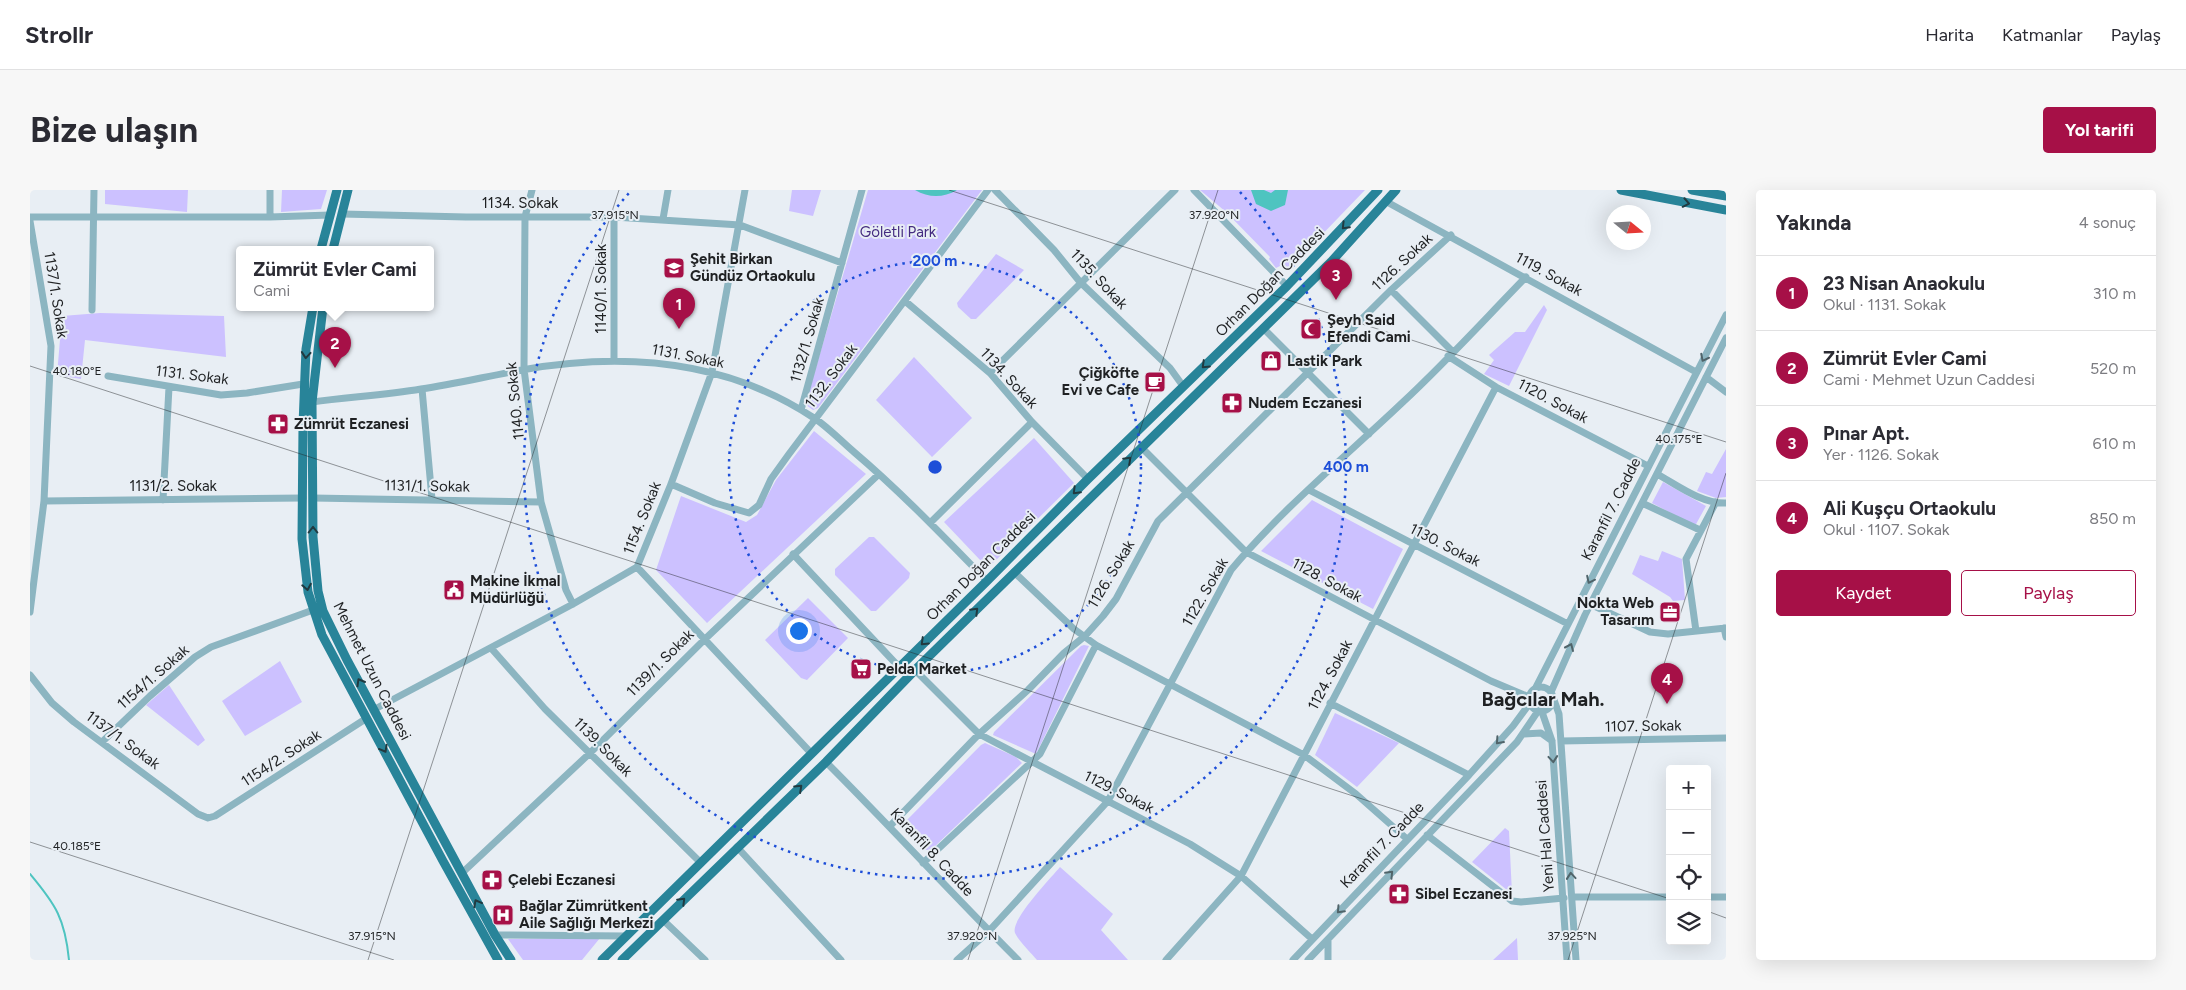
<!DOCTYPE html>
<html lang="tr">
<head>
<meta charset="utf-8">
<style>
  :root { --surface:#fff; --page:#f7f7f7; --text:#2b2b33; --muted:#7c7c81; --line:#e1e1e2; --accent:#a61047 }
  body { margin:0; font-family:Figtree,sans-serif; background:var(--page); color:var(--text) }
  .controls { position:absolute; right:15px; bottom:15px; display:grid; overflow:hidden; border-radius:5px; box-shadow:0 5px 20px #0002 }
  .controls button { width:45px; height:45px; display:grid; place-items:center; padding:0; border:0; border-bottom:1px solid var(--line); background:var(--surface); color:var(--text); font:25px sans-serif }
  .compass { position:absolute; left:1576px; top:15px; width:45px; height:45px; border-radius:50%; background:var(--surface); box-shadow:0 5px 20px #0002; rotate:108deg }
  .you { position:absolute; left:768px; top:440px; width:18px; height:18px; margin:-12px; border:4px solid #fff; border-radius:50%; background:#1a73e8; box-shadow:0 0 0 8px #1a73e833 }
  .badge { display:grid; place-items:center; width:32px; height:32px; border-radius:50%; background:var(--accent); color:#fff; font-size:16px; font-weight:700 }
  .pin { position:absolute; translate:-50% -41px; filter:drop-shadow(0 1px 2px #0008) }
  .pin::after { content:''; position:absolute; top:26px; width:18px; height:15px; background:inherit; clip-path:polygon(0 0,100% 0,50% 100%) }
  .popup { position:absolute; left:206px; top:56px; width:198px; height:65px; box-sizing:border-box; display:grid; place-content:center; border-radius:5px; background:var(--surface); filter:drop-shadow(0 1px 4px #0005); font-size:16px; white-space:nowrap; color:var(--muted) }
  .popup b { font-size:19px; color:var(--text) }
  .popup::after { content:''; position:absolute; left:50%; top:100%; margin-left:-10px; border:10px solid transparent; border-top-color:var(--surface) }
  .list { margin:0; padding:0; list-style:none }
  h2 { display:flex; justify-content:space-between; align-items:center; height:65px; margin:0; padding:0 20px; font-size:21px }
  h2 small { font-size:16px; font-weight:400; color:var(--muted) }
  .list li { display:grid; grid-template-columns:32px 1fr auto; gap:15px; align-items:center; box-sizing:border-box; height:75px; padding:0 20px; border-top:1px solid var(--line) }
  .list b { display:block; font-size:19px; white-space:nowrap }
  .list p { margin:0; font-size:16px; white-space:nowrap; color:var(--muted) }
  .list em { font-size:16px; font-style:normal; color:var(--muted) }
  .actions { display:flex; gap:10px; padding:15px 20px }
  .actions a { flex:1; padding:11px 0; border:1px solid var(--accent); border-radius:5px; text-align:center; font-size:18px; color:var(--accent) }
  .actions .main { background:var(--accent); color:#fff }
  .icon { flex:none; width:28px; height:28px; fill:none; stroke:currentColor; stroke-width:2; stroke-linecap:round; stroke-linejoin:round }
  .map { position:relative; flex:none; width:1696px; height:770px; overflow:hidden; border-radius:5px }
  header { display:flex; align-items:center; gap:30px; box-sizing:border-box; height:70px; padding:0 25px; background:var(--surface); border-bottom:1px solid var(--line) }
  header strong { font-size:24px }
  nav { display:flex; gap:28px; margin-inline-start:auto; font-size:18px }
  .intro { display:flex; align-items:center; justify-content:space-between; box-sizing:border-box; height:120px; padding:0 30px }
  h1 { margin:0; font-size:35px }
  .button { padding:12px 22px; border-radius:5px; background:var(--accent); color:#fff; font-size:18px; font-weight:700 }
  main { display:flex; gap:30px; padding:0 30px }
  aside { flex:1; background:var(--surface); border-radius:5px; box-shadow:0 5px 20px #0002 }
  .map>svg:first-child { display:block }
</style>
</head>
<body>
<header>
<strong>Strollr</strong>
<nav><a>Harita</a><a>Katmanlar</a><a>Paylaş</a></nav>
</header>
<div class="intro"><h1>Bize ulaşın</h1><a class="button">Yol tarifi</a></div>
<main>
<div class="map">
<svg width="1696" height="770" viewBox="0 0 1696 770">
  <rect width="100%" height="100%" fill="#e8eef4"/>
  <path fill="#ccc1ff" d="M75,0h83l-1,22 -82,-8z
    M252,0h45l-6,19 -40,3z
    M762,0h29l-8,26 -24,-5z
    M838,0h114l-164,218 -5,2 -7,-5 1,-7z
    M1170,0h165l-77,80 -8,-4 -4,2 -7,-9 1,-2 -44,-45z
    M966,64l28,16 -48,49h-5l-13,-12 -1,-4z
    M1514,115l3,5 -38,76 -25,-12 10,-14 -5,-5 26,-23h10z
    M70,123l124,3 2,41 -141,-17 -4,39 -24,-4 5,-59z
    M884,167l58,61 -40,39 -56,-57z
    M784,241l52,43 -159,149 -51,-53 25,-74 65,26 11,-7 19,-35z
    M1004,248l40,45 -81,80 -6,1 -6,-3 -37,-39z
    M1696,259v48l-10,1 -19,-7 9,-19 6,2z
    M1633,292l43,24 -11,20 -43,-23z
    M1282,310l91,49 -30,60 -112,-58z
    M839,347h5l36,36 -1,5 -33,33h-5l-36,-36v-6z
    M1632,361l20,8 3,41 -12,1 -3,-4 -38,-23 8,-19 18,6z
    M778,408l40,40 -41,42 -6,-2 -36,-38z
    M1054,455l5,1 -53,108 -43,-19 1,-3 87,-86z
    M250,471l22,41 -57,34 -23,-35z
    M139,495l36,55 -7,6 -52,-41z
    M1305,523l64,30 -42,44 -42,-32z
    M955,553l31,14 6,6 -91,87h-5l-20,-22 -1,-6 76,-77z
    M1475,638l4,3 3,63 -40,-32z
    M1030,677l53,47 -12,16 27,30h-91c-5,-6 -19,-20 -22,-27 -5,-13 36,-55 45,-66z
    M570,748l-18,22h-59l-15,-21z
    M1487,748l1,22h-25z"/>
  <path fill="#4ec4c0" d="M885,0h42c-14,8 -28,8 -42,0z
    M1221,0h13l7,3 4,-3h13l-3,15 -14,6 -15,-7z"/>
  <g fill="none" stroke-linecap="round" stroke-linejoin="round">
    <path stroke="#4ec4c0" stroke-width="2" d="M0,684c26,31 35,45 39,86"/>
    <path stroke="#8cb5c1" stroke-width="7" d="M240,0v27
      M502,0l-7,27 -1,152 17,133 25,88 7,14
      M965,0l59,60 26,32 90,86 13,18
      M1164,0l93,96
      M1357,12l309,170
      M312,24l124,3h148l126,8 102,38
      M0,27h240l60,-2
      M633,29l5,-29
      M0,31l21,125 -7,155 -14,111
      M1361,100l62,62
      M875,111l85,72 42,49 56,57
      M62,120l2,-120
      M1233,138l106,106
      M1418,166l48,31 152,79
      M584,170v-143
      M960,183l185,-183
      M78,186l113,19 26,-2 56,-9
      M1676,187l20,15
      M392,199l10,110
      M282,212c37,-5 73,-7 109,-13 34,-5 67,-13 101,-19 101,-18 204,-10 292,48 14,9 27,23 40,34 47,40 90,85 133,129
      M771,220l61,-220
      M1111,257l105,105 245,129 38,16
      M1627,284c20,11 45,30 69,29
      M641,294l44,19 34,10 10,-8 12,-26 18,-25 199,-264
      M1279,300l259,134
      M283,308l228,4
      M133,310l6,-113
      M14,311l259,-3
      M1612,313l58,27
      M900,333l102,-101
      M763,364l106,113
      M607,377l174,186
      M984,382l60,57 22,16 208,110 52,39 51,45
      M1560,414l60,28 18,2 58,-6
      M1694,438l2,9
      M1666,441l-10,-72 30,-57
      M461,458l54,61 155,153
      M885,480l64,64 211,110 51,32 71,63
      M0,485l22,28 22,19 124,92 10,4 7,-2 152,-98
      M1499 509a12 12 0 1 1 24 0a12 12 0 1 1-24 0Z
      M1505,499l191,-374
      M1521,502l34,-77 141,-277
      M1524,510l5,14 17,246
      M1300,513l139,72
      M345,519l198,-105 64,-37 34,-83 41,-112 33,-182
      M1512,522l10,29 15,219
      M1494,544l17,-1 11,8
      M1531,551l165,-3
      M72,552l48,-46 45,-39 16,-10 102,-37
      M796,572c65,65 127,133 192,198
      M860,636l89,-92 49,-44 36,-37 21,-17 18,-20 13,-17 42,-78 233,-231 60,-55
      M1397,645l85,66 9,1 43,-4
      M707,657l104,113
      M893,673l117,-109 56,-109
      M432,683l128,-120 114,-113 175,-166
      M1543,707h97
      M1677,707h19
      M633,730l42,40
      M465,745l131,1
      M1298,750v20
      M927,770l32,-29 119,-130 123,-231c49,-59 115,-114 172,-168 43,-40 82,-83 123,-125
      M1136,770l75,-84 255,-489
      M1263,770l176,-185 44,-49 17,-23
      M1278,770l209,-218 21,-31"/>
    <path stroke="#288499" stroke-width="9" d="M1591,0l105,20
      M1662,0l34,6
      M291,59l16,-59
      M303,59l15,-59
      M283,117l-7,42 -3,76 -1,114 6,53 14,43 121,226 55,99
      M293,117l-11,95 1,135 5,54 5,20 24,49 148,275 16,25
      M572,770l385,-379 101,-102 199,-193 91,-96
      M592,770l204,-198 89,-92 416,-408 65,-72"/>
  </g>
  <defs><path id="oneway-chevron" d="M-2-3.5L2.5 0L-2 3.5" fill="none" stroke-width="1.6" stroke-linecap="round" stroke-linejoin="round" transform="scale(1.25)"/></defs>
  <g stroke="#213a40">
    <use href="#oneway-chevron" transform="translate(1656 13) rotate(11)"/>
    <use href="#oneway-chevron" transform="translate(1315 36) rotate(134)"/>
    <use href="#oneway-chevron" transform="translate(276 165) rotate(95)"/>
    <use href="#oneway-chevron" transform="translate(1175 175) rotate(136)"/>
    <use href="#oneway-chevron" transform="translate(1098 270) rotate(-45)"/>
    <use href="#oneway-chevron" transform="translate(1046 301) rotate(135)"/>
    <use href="#oneway-chevron" transform="translate(283 340) rotate(-90)"/>
    <use href="#oneway-chevron" transform="translate(277 397) rotate(80)"/>
    <use href="#oneway-chevron" transform="translate(945 421) rotate(-45)"/>
    <use href="#oneway-chevron" transform="translate(894 452) rotate(136)"/>
    <use href="#oneway-chevron" transform="translate(330 492) rotate(-120)"/>
    <use href="#oneway-chevron" transform="translate(354 559) rotate(61)"/>
    <use href="#oneway-chevron" transform="translate(769 598) rotate(-43)"/>
    <use href="#oneway-chevron" transform="translate(652 711) rotate(-45)"/>
    <use href="#oneway-chevron" transform="translate(447 713) rotate(-118)"/>
  </g>
  <g stroke="#50646a">
    <use href="#oneway-chevron" transform="translate(1674 168) rotate(117)"/>
    <use href="#oneway-chevron" transform="translate(1560 390) rotate(116)"/>
    <use href="#oneway-chevron" transform="translate(1540 457) rotate(-66)"/>
    <use href="#oneway-chevron" transform="translate(1469 551) rotate(132)"/>
    <use href="#oneway-chevron" transform="translate(1523 569) rotate(85)"/>
    <use href="#oneway-chevron" transform="translate(1360 684) rotate(-46)"/>
    <use href="#oneway-chevron" transform="translate(1541 686) rotate(-95)"/>
    <use href="#oneway-chevron" transform="translate(1310 720) rotate(133)"/>
  </g>
  <path fill="none" stroke="#1f2123" stroke-width="1" stroke-opacity="0.45" d="M919,0l777,252M0,176l1640,533M0,652l364,118M1677,721l19,7M338,770l251,-770M938,770l250,-770M1538,770l158,-487"/>
  <g fill="none" stroke="#1d4ed8" stroke-width="2.5" stroke-dasharray="2.5 5">
    <circle cx="905" cy="277" r="206"/>
    <path d="M1210 2A411 411 0 1 1 600 2"/>
  </g>
  <defs>
    <g id="school-square" transform="scale(1.125)"><rect x="-9" y="-9" width="18" height="18" rx="4" fill="#a61047" stroke="#e8eef4"/><path d="M0-5L7-2L0 1L-7-2ZM-4 1L0 2.5L4 1V4Q0 6-4 4Z" fill="#fff"/></g>
    <g id="mosque-square" transform="scale(1.125)"><rect x="-9" y="-9" width="18" height="18" rx="4" fill="#a61047" stroke="#e8eef4"/><path d="M3.5-4.9A6 6 0 1 0 3.5 4.9A5 5 0 1 1 3.5-4.9Z" fill="#fff"/></g>
    <g id="shop-square" transform="scale(1.125)"><rect x="-9" y="-9" width="18" height="18" rx="4" fill="#a61047" stroke="#e8eef4"/><path d="M-5-2.5h2.3a2.7 3.5 0 0 1 5.4 0H5L5.5 6h-11ZM-1.5-2.5h3a1.5 2.3 0 0 0-3 0Z" fill="#fff"/></g>
    <g id="cafe-square" transform="scale(1.125)"><rect x="-9" y="-9" width="18" height="18" rx="4" fill="#a61047" stroke="#e8eef4"/><path d="M-5.5-4.5H6V0H3Q3 3.5 0 3.5H-2.5Q-5.5 3.5-5.5 0ZM3-3.2v2h1.7v-2ZM-6 4.5H4V6H-6Z" fill="#fff"/></g>
    <g id="pharmacy-square" transform="scale(1.125)"><rect x="-9" y="-9" width="18" height="18" rx="4" fill="#a61047" stroke="#e8eef4"/><path d="M-2-6h4v4h4v4h-4v4h-4v-4h-4v-4h4Z" fill="#fff"/></g>
    <g id="civic-square" transform="scale(1.125)"><rect x="-9" y="-9" width="18" height="18" rx="4" fill="#a61047" stroke="#e8eef4"/><path d="M-.6-6.5H3V-4.5H.6V-3L4-1V1h2V6H-6V1h2V-1L-.6-3ZM-1.2 2.5V6h2.4V2.5Z" fill="#fff"/></g>
    <g id="office-square" transform="scale(1.125)"><rect x="-9" y="-9" width="18" height="18" rx="4" fill="#a61047" stroke="#e8eef4"/><path d="M-6-3h4V-5.5h4V-3h4V5H-6ZM-1-4.5V-3h2v-1.5ZM-6 0V1H6V0Z" fill="#fff"/></g>
    <g id="supermarket-square" transform="scale(1.125)"><rect x="-9" y="-9" width="18" height="18" rx="4" fill="#a61047" stroke="#e8eef4"/><path d="M-6-5.5h2.5l.6 2H6L4.5 2H-2.5L-4.4-4H-6ZM-1.5 3.2a1.3 1.3 0 1 0 .1 0ZM3 3.2a1.3 1.3 0 1 0 .1 0Z" fill="#fff"/></g>
    <g id="hospital-square" transform="scale(1.125)"><rect x="-9" y="-9" width="18" height="18" rx="4" fill="#a61047" stroke="#e8eef4"/><path d="M-5-5h3v3.5h4V-5h3V5h-3V1.5h-4V5h-3Z" fill="#fff"/></g>
  </defs>
  <g fill-rule="evenodd">
    <use href="#school-square" x="644" y="78"/>
    <use href="#mosque-square" x="1281" y="139"/>
    <use href="#shop-square" x="1241" y="171"/>
    <use href="#cafe-square" x="1125" y="192"/>
    <use href="#pharmacy-square" x="1202" y="213"/>
    <use href="#pharmacy-square" x="248" y="234"/>
    <use href="#civic-square" x="424" y="400"/>
    <use href="#office-square" x="1640" y="422"/>
    <use href="#supermarket-square" x="831" y="479"/>
    <use href="#pharmacy-square" x="462" y="690"/>
    <use href="#pharmacy-square" x="1369" y="704"/>
    <use href="#hospital-square" x="473" y="725"/>
  </g>
  <g text-anchor="middle" dominant-baseline="central" stroke-width="4" stroke-linejoin="round" paint-order="stroke">
    <g font-size="15" fill="#1f2123" stroke="#e8eef4">
      <text x="490" y="13">1134. Sokak</text>
      <text transform="translate(1372 72) rotate(-43)">1126. Sokak</text>
      <text transform="translate(1519 84) rotate(29)">1119. Sokak</text>
      <text transform="translate(1069 89) rotate(47)">1135. Sokak</text>
      <text transform="translate(1240 92) rotate(-45)">Orhan Doğan Caddesi</text>
      <text transform="translate(571 99) rotate(-90)">1140/1. Sokak</text>
      <text transform="translate(26 105) rotate(81)">1137/1. Sokak</text>
      <text transform="translate(777 150) rotate(-74)">1132/1. Sokak</text>
      <text transform="translate(658 166) rotate(11)">1131. Sokak</text>
      <text transform="translate(162 185) rotate(7)">1131. Sokak</text>
      <text transform="translate(801 186) rotate(-53)">1132. Sokak</text>
      <text transform="translate(979 188) rotate(47)">1134. Sokak</text>
      <text transform="translate(485 211) rotate(-96)">1140. Sokak</text>
      <text transform="translate(1523 211) rotate(28)">1120. Sokak</text>
      <text x="143" y="296">1131/2. Sokak</text>
      <text transform="translate(397 296) rotate(1)">1131/1. Sokak</text>
      <text transform="translate(1581 319) rotate(-63)">Karanfil 7. Cadde</text>
      <text transform="translate(612 328) rotate(-68)">1154. Sokak</text>
      <text transform="translate(1415 355) rotate(27)">1130. Sokak</text>
      <text transform="translate(951 376) rotate(-45)">Orhan Doğan Caddesi</text>
      <text transform="translate(1081 384) rotate(-59)">1126. Sokak</text>
      <text transform="translate(1297 390) rotate(28)">1128. Sokak</text>
      <text transform="translate(1175 402) rotate(-60)">1122. Sokak</text>
      <text transform="translate(630 473) rotate(-45)">1139/1. Sokak</text>
      <text transform="translate(342 481) rotate(63)">Mehmet Uzun Caddesi</text>
      <text transform="translate(1300 485) rotate(-62)">1124. Sokak</text>
      <text transform="translate(123 487) rotate(-41)">1154/1. Sokak</text>
      <text transform="translate(1613 536) rotate(-1)">1107. Sokak</text>
      <text transform="translate(93 550) rotate(36)">1137/1. Sokak</text>
      <text transform="translate(573 557) rotate(45)">1139. Sokak</text>
      <text transform="translate(251 568) rotate(-33)">1154/2. Sokak</text>
      <text transform="translate(1089 602) rotate(27)">1129. Sokak</text>
      <text transform="translate(1515 646) rotate(-94)">Yeni Hal Caddesi</text>
      <text transform="translate(1352 655) rotate(-46)">Karanfil 7. Cadde</text>
      <text transform="translate(902 662) rotate(47)">Karanfil 8. Cadde</text>
    </g>
    <g font-size="15" fill="#452c80" stroke="#e8eef4">
      <text x="868" y="42">Göletli Park</text>
    </g>
    <g font-size="15" font-weight="bold" fill="#1f2123" stroke="#e8eef4" text-anchor="start">
      <text x="660" y="69">Şehit Birkan<tspan x="660" dy="17">Gündüz Ortaokulu</tspan></text>
      <text x="1297" y="130">Şeyh Said<tspan x="1297" dy="17">Efendi Cami</tspan></text>
      <text x="1257" y="171">Lastik Park</text>
      <text x="1109" y="183" text-anchor="end">Çiğköfte<tspan x="1109" dy="17">Evi ve Cafe</tspan></text>
      <text x="1218" y="213">Nudem Eczanesi</text>
      <text x="264" y="234">Zümrüt Eczanesi</text>
      <text x="440" y="391">Makine İkmal<tspan x="440" dy="17">Müdürlüğü</tspan></text>
      <text x="1624" y="413" text-anchor="end">Nokta Web<tspan x="1624" dy="17">Tasarım</tspan></text>
      <text x="847" y="479">Pelda Market</text>
      <text x="478" y="690">Çelebi Eczanesi</text>
      <text x="1385" y="704">Sibel Eczanesi</text>
      <text x="489" y="716">Bağlar Zümrütkent<tspan x="489" dy="17">Aile Sağlığı Merkezi</tspan></text>
    </g>
    <g font-size="20" font-weight="bold" fill="#1f2123" stroke="#e8eef4">
      <text x="1513" y="509">Bağcılar Mah.</text>
    </g>
  </g>
  <g font-size="12" text-anchor="middle" fill="#1f2123" stroke="#e8eef4" stroke-width="4" stroke-linejoin="round" paint-order="stroke">
    <text x="585" y="29">37.915°N</text>
    <text x="1184" y="29">37.920°N</text>
    <text x="47" y="185">40.180°E</text>
    <text x="1649" y="253">40.175°E</text>
    <text x="47" y="660">40.185°E</text>
    <text x="342" y="750">37.915°N</text>
    <text x="942" y="750">37.920°N</text>
    <text x="1542" y="750">37.925°N</text>
  </g>
  <circle cx="905" cy="277" r="8" fill="#1d4ed8" stroke="#e8eef4" stroke-width="2.5"/>
  <g font-size="15" text-anchor="middle" font-weight="bold" fill="#1d4ed8" stroke="#e8eef4" stroke-width="4" stroke-linejoin="round" paint-order="stroke">
    <text x="905" y="76">200 m</text>
    <text x="1316" y="282">400 m</text>
  </g>
</svg>
<div class="controls">
<button>+</button>
<button>−</button>
<button><svg class="icon" aria-label="locate" viewBox="0 0 24 24"><circle cx="12" cy="12" r="6"/><path d="M12 2v4M12 18v4M2 12h4M18 12h4"/></svg></button>
<button><svg class="icon" aria-label="layers" viewBox="0 0 24 24"><path d="M12 4l9 5-9 5-9-5zM3 14l9 5 9-5"/></svg></button>
</div>
<svg class="compass" viewBox="-18 -18 36 36"><path d="M0-13l5 13h-10z" fill="#e53935"/><path d="M0 13l5-13h-10z" fill="#7c7c81"/></svg>
<div class="you"></div>
<div class="pin badge" style="left:649px;top:139px">1</div>
<div class="pin badge" style="left:305px;top:178px">2</div>
<div class="popup"><b>Zümrüt Evler Cami</b>Cami</div>
<div class="pin badge" style="left:1306px;top:110px">3</div>
<div class="pin badge" style="left:1637px;top:514px">4</div>
</div>
<aside>
<h2>Yakında<small>4 sonuç</small></h2>
<ul class="list">
<li><span class="badge">1</span><div><b>23 Nisan Anaokulu</b><p>Okul · 1131. Sokak</p></div><em>310 m</em></li>
<li><span class="badge">2</span><div><b>Zümrüt Evler Cami</b><p>Cami · Mehmet Uzun Caddesi</p></div><em>520 m</em></li>
<li><span class="badge">3</span><div><b>Pınar Apt.</b><p>Yer · 1126. Sokak</p></div><em>610 m</em></li>
<li><span class="badge">4</span><div><b>Ali Kuşçu Ortaokulu</b><p>Okul · 1107. Sokak</p></div><em>850 m</em></li>
</ul>
<div class="actions"><a class="main">Kaydet</a><a>Paylaş</a></div>
</aside>
</main>
</body>
</html>
